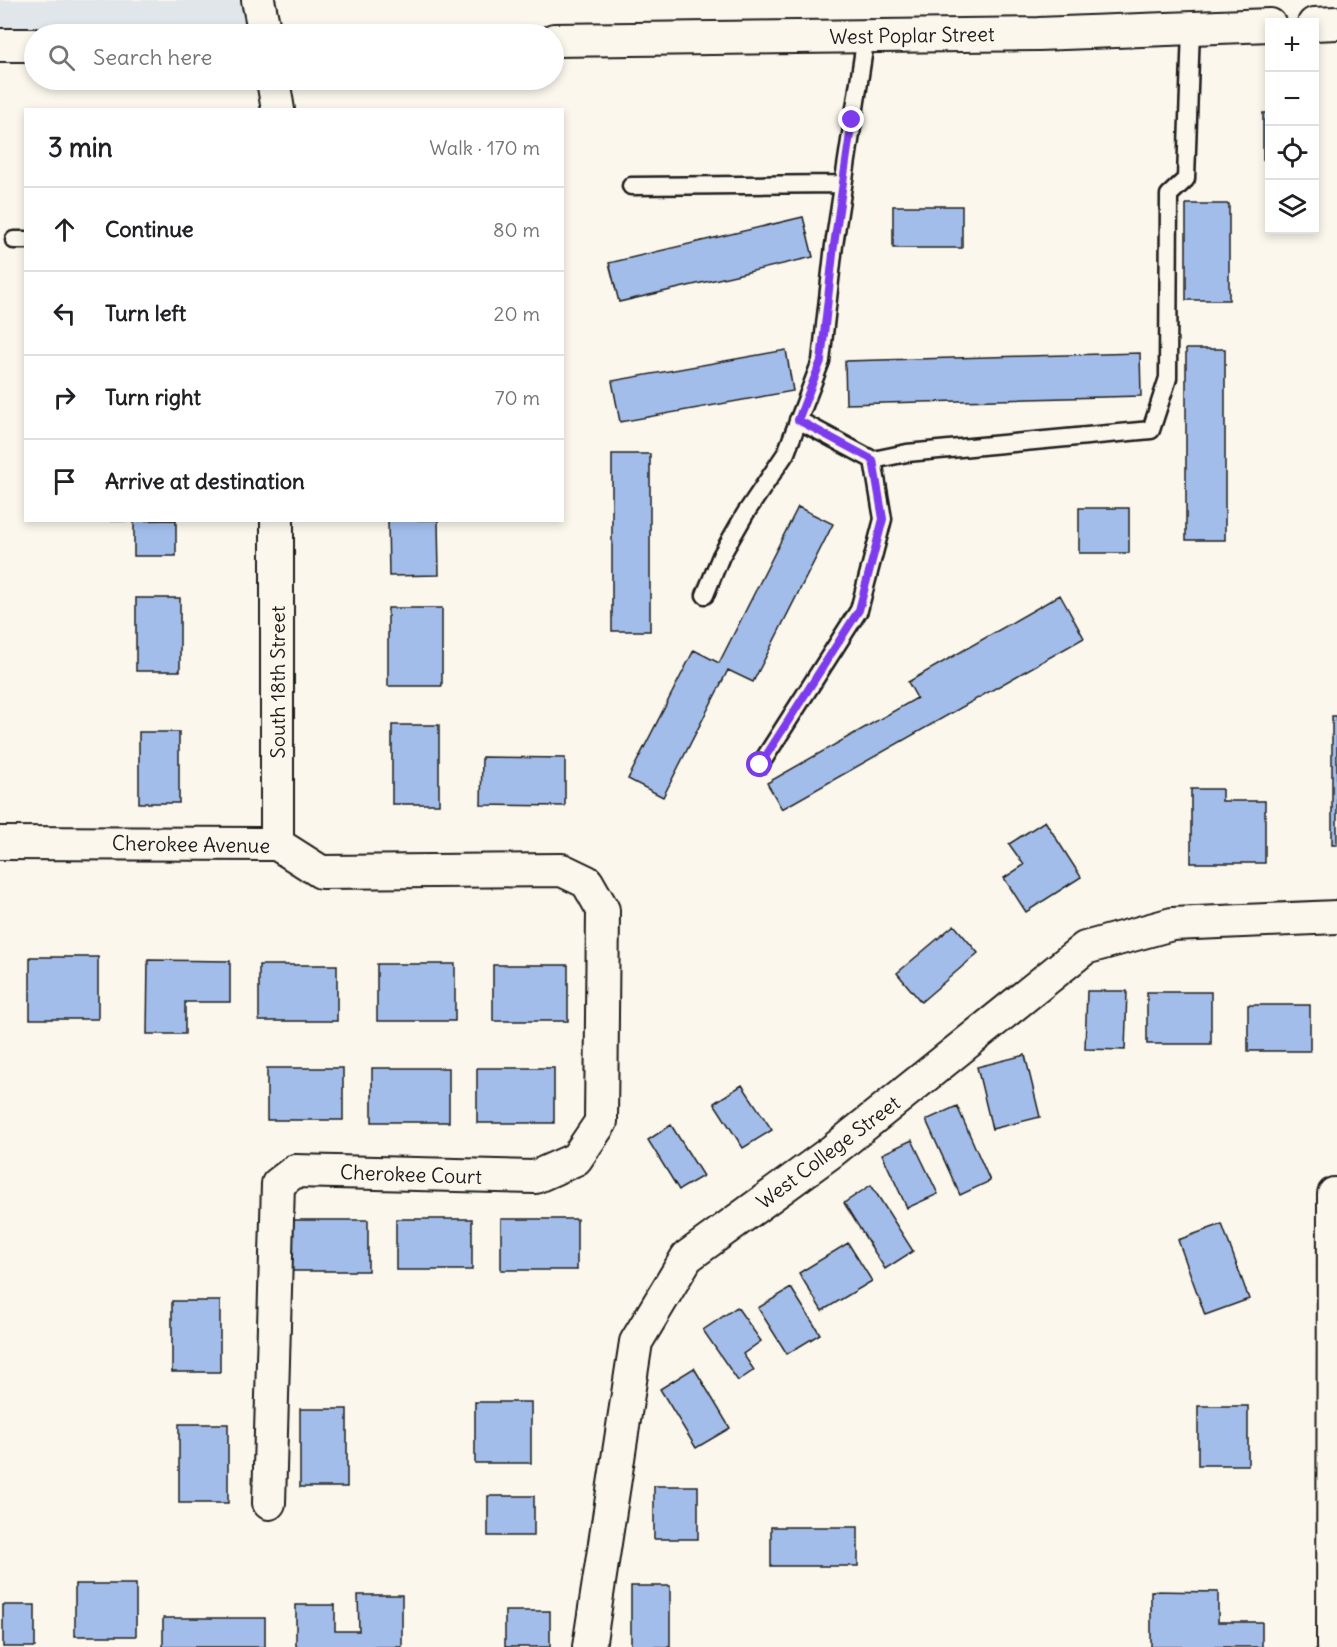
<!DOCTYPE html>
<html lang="en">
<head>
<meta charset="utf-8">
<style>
  :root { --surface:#fff; --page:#f6f6f6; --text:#202124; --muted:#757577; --line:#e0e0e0 }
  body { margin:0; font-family:Delius,sans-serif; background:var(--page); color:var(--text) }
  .controls { position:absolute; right:18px; top:18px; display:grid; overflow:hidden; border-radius:0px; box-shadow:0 3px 9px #0003 }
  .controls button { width:54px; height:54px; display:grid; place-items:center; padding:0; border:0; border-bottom:2px solid var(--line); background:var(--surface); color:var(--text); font:30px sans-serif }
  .stop { position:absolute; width:18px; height:18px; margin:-14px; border:4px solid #7c3aed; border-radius:50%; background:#fff }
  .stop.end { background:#7c3aed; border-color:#fff; box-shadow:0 2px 6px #0008 }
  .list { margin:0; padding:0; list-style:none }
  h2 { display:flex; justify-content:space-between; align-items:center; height:78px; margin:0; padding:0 24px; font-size:26px }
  h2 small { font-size:20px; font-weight:400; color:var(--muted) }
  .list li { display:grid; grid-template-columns:39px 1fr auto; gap:18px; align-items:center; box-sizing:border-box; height:84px; padding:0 24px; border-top:2px solid var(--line) }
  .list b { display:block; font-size:22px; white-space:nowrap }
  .list em { font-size:20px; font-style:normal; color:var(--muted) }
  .icon { flex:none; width:33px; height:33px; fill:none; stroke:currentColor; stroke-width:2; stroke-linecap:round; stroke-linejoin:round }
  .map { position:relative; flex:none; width:1337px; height:1647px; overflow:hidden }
  .search { position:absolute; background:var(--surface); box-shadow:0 3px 9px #0003; left:24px; top:24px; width:540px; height:66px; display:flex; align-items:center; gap:15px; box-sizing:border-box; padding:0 21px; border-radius:33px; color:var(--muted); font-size:22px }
  .panel { position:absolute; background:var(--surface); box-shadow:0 3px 9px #0003; left:24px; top:108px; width:540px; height:414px; border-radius:0px }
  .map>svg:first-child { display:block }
</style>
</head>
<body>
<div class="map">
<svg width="1337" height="1647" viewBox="0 0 1337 1647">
  <rect width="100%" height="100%" fill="#fbf7ec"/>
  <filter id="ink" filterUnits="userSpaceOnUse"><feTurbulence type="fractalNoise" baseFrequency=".0167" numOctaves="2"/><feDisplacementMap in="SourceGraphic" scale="12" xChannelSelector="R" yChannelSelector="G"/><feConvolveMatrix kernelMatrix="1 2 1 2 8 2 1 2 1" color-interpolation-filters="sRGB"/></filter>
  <g filter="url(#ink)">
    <path fill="#e1e6eb" d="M0,0h253v34h-219l-34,11z"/>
    <path fill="#a3bdea" stroke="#1c1c1c" stroke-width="1.5" d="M1263,113h7v47h-7z
      M1186,204h43v96h-43z
      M893,206h69v42h-69z
      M803,217l10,40 -194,45 -10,-39z
      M1186,349h39v191h-39z
      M786,350l7,41 -173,31 -8,-41z
      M1140,353l1,43 -295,8 -1,-43z
      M612,454h38v177h-38z
      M798,507l35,17 -80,158 -25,-12 -65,127 -35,-18 66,-129 25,13z
      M1079,508h50v45h-50z
      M176,520v36h-42v-35h-24z
      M388,520h50l1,55 -50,1z
      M1060,595l24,43 -302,171 -15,-26 150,-85 -9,-16z
      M136,598h44v73h-44z
      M388,608h54v78h-54z
      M1332,716h5v129h-5z
      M392,725h47v79h-47z
      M139,732h40v71h-40z
      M482,757l83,1v48l-84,-1z
      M1191,789h31v12h43v62h-74z
      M1045,821l36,56 -55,35 -22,-34 20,-13 -15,-21z
      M954,925l24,28 -57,49 -24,-29z
      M30,957h68v62h-68z
      M148,960l82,1v41h-45v32h-38z
      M377,964h78v57h-78z
      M259,965h78v56h-78z
      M493,965h75v56h-75z
      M1087,991h40l-2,59 -40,-1z
      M1147,992h64v52h-64z
      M1248,1005h62v46h-62z
      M1025,1055l15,62 -48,12 -15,-62z
      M267,1068h76v52h-76z
      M372,1068h77v54h-77z
      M477,1068h77v55h-77z
      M742,1085l30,45 -29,18 -29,-45z
      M957,1106l33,75 -30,14 -34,-75z
      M671,1125l32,51 -24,14 -31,-50z
      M912,1140l26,54 -31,14 -25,-54z
      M871,1185l42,66 -28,18 -41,-66z
      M396,1219h76v51h-76z
      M501,1219h76v51h-76z
      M291,1220h77v51h-77z
      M1222,1224l27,75 -44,16 -27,-75z
      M848,1243l24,38 -50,30 -23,-38z
      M791,1288l29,46 -33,20 -29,-46z
      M172,1301h48v71h-48z
      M737,1307l24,34 -18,13 11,16 -16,11 -35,-51z
      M694,1368l36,60 -34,20 -36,-59z
      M475,1402h56v61h-56z
      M1198,1406h50v59h-50z
      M300,1409h47v78h-47z
      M179,1424h49v79h-49z
      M654,1486h44v53h-44z
      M488,1496h46v40h-46z
      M771,1527h87v39h-87z
      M75,1584h61v52h-61z
      M631,1586h39v61h-39z
      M1151,1591l67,1v30h44v25h-111z
      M358,1595h44v52h-106v-42h39v26h24z
      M3,1605h32v42h-32z
      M505,1611h45v36h-45z
      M163,1618h102v29h-102z"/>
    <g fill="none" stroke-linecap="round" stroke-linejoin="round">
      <g stroke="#1c1c1c" stroke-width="21">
        <path id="lane" d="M631,186l212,-2
          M14,240h12
          M798,420l75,40
          M705,595l16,-39 24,-42 41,-61 35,-92 13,-116 32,-209
          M760,765l99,-155 24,-91 -10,-59 34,-7 244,-23 17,-52 1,-183 17,-16 5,-151"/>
      </g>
      <g stroke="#1c1c1c" stroke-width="36">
        <path id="street" d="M258,0l7,34
          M1314,24l23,-1
          M554,40l484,-6 232,-9
          M0,45h34
          M273,80l5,30
          M0,843l277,1 44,28 241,-2 25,12 16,28 -2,212 -25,37 -41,18 -240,-6 -17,13 -9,319
          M277,844v-324
          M589,1647l47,-305 51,-85 144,-105 254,-204 87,-24 165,-7
          M1333,1647l1,-453"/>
      </g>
      <use href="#lane" stroke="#fbf7ec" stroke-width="16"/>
      <use href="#street" stroke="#fbf7ec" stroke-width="32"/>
    </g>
  </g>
  <g fill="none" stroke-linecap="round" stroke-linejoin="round" filter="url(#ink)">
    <path stroke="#7c3aed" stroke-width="8" d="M760,765l99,-155 24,-91 -10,-59 -75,-40 23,-59 13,-116 18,-125"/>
  </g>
  <g text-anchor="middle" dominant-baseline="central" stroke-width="6" stroke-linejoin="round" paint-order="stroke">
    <g font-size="20" fill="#1c1c1c" stroke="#fbf7ec">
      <text transform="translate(912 35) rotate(-1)">West Poplar Street</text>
      <text transform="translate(277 682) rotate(-90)">South 18th Street</text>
      <text transform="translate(191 844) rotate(1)">Cherokee Avenue</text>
      <text transform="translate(828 1152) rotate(-37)">West College Street</text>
      <text transform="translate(411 1174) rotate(2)">Cherokee Court</text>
    </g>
  </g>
</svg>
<div class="controls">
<button>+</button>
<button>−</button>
<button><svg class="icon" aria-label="locate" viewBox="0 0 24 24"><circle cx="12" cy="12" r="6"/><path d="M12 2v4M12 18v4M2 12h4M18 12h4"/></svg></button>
<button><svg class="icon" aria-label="layers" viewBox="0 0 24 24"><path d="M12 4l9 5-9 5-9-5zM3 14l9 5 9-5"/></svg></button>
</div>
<div class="stop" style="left:760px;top:765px"></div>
<div class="stop end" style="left:852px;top:120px"></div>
<div class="search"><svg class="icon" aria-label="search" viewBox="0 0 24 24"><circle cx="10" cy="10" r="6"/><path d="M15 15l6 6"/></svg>Search here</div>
<section class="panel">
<h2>3 min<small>Walk · 170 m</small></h2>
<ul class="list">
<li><svg class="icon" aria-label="ahead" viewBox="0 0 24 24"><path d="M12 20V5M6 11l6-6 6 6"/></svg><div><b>Continue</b></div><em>80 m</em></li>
<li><svg class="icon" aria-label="left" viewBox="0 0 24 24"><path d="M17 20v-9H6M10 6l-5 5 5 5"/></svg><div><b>Turn left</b></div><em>20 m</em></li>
<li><svg class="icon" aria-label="right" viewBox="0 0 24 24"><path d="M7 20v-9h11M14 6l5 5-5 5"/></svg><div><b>Turn right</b></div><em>70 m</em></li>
<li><svg class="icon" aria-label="arrive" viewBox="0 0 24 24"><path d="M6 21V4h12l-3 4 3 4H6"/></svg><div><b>Arrive at destination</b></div></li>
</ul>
</section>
</div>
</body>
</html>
